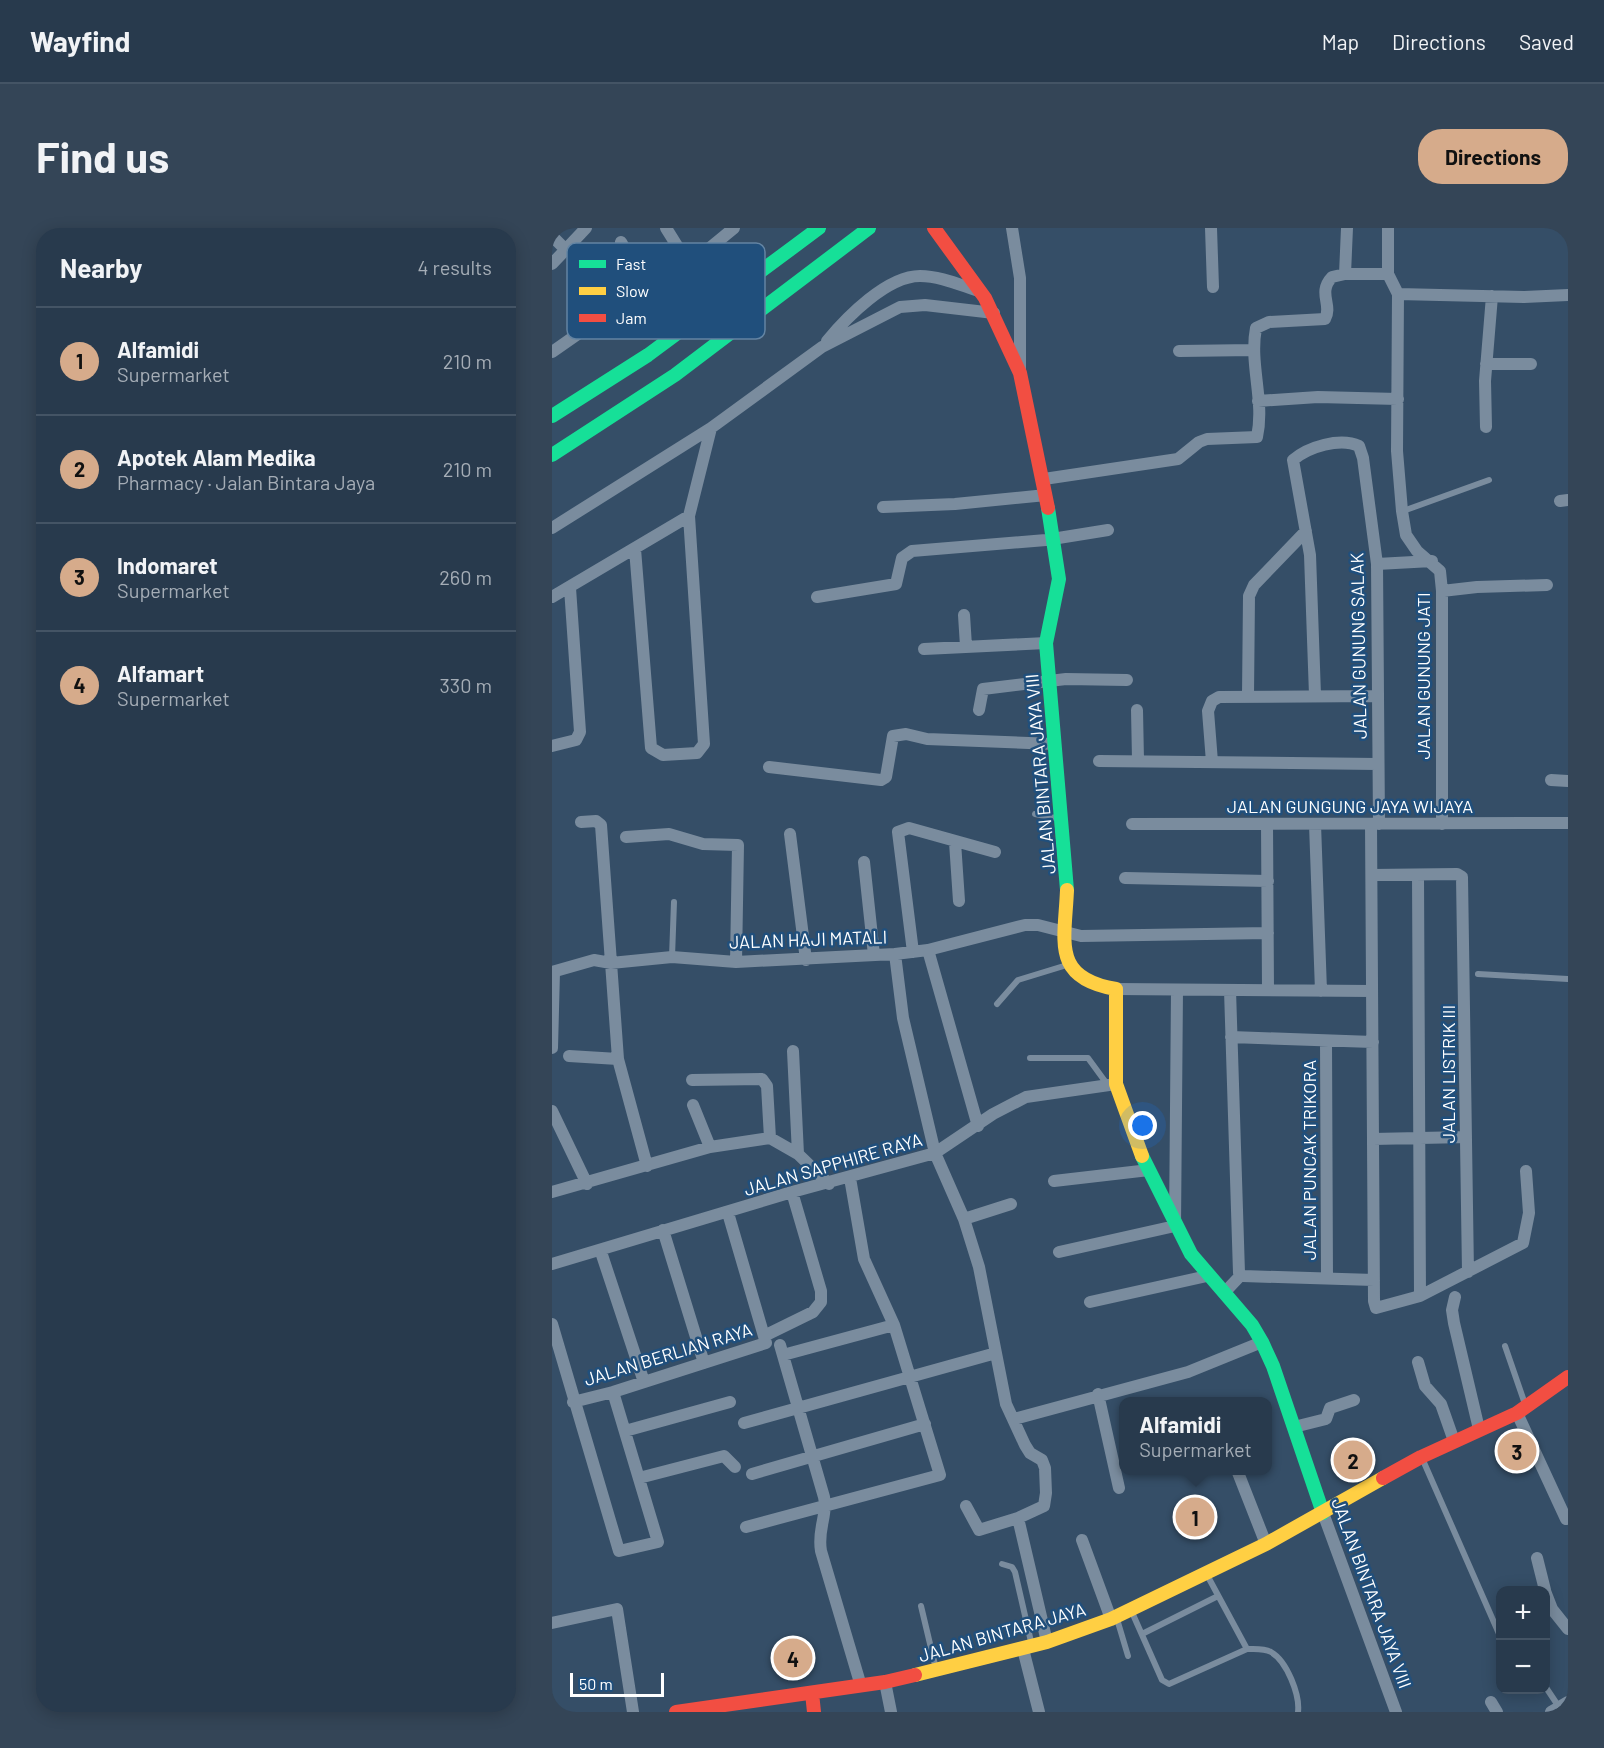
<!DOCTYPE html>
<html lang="en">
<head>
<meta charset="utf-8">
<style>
  :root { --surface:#283a4d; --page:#344557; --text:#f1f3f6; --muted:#a5adb6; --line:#445465; --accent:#d6ab8b }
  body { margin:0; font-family:Barlow,sans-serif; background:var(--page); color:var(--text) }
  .controls { position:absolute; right:18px; bottom:18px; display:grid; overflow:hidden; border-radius:12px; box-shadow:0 3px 15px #0003 }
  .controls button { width:54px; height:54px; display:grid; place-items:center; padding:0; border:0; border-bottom:2px solid var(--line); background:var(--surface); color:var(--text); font:30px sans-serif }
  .scale { position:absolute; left:18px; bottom:15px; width:94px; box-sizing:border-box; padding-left:6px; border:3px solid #fff; border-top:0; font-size:16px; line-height:21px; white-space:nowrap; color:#fff; -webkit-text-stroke:4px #204f7c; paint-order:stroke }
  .you { position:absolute; left:591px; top:898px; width:21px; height:21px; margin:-15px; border:4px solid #fff; border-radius:50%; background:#1a73e8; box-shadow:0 0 0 9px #1a73e833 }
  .badge { display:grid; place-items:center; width:39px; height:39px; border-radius:50%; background:var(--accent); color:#111; font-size:20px; font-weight:700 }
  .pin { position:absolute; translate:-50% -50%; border:3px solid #fff; box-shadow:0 2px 6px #0006 }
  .popup { position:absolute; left:567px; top:1169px; width:153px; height:78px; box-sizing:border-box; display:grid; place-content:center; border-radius:12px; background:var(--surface); filter:drop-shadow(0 2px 4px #0005); font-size:20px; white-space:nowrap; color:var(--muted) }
  .popup b { font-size:22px; color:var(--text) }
  .popup::after { content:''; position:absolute; left:50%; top:100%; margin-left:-12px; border:12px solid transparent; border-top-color:var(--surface) }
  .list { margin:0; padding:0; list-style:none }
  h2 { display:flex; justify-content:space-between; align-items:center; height:78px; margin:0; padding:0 24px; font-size:26px }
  h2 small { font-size:20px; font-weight:400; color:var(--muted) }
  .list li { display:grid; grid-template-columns:39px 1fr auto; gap:18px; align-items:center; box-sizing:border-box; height:108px; padding:0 24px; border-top:2px solid var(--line) }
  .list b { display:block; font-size:22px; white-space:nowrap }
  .list p { margin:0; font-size:20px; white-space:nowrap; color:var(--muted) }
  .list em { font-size:20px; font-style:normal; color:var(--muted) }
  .map { position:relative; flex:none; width:1016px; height:1484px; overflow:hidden; border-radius:24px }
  header { display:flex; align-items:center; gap:36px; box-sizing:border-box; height:84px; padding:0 30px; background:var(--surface); border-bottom:2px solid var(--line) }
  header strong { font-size:28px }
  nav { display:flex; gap:33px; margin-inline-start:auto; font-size:21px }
  .intro { display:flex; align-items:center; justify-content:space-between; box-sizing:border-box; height:144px; padding:0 36px }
  h1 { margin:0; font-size:42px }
  .button { padding:15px 27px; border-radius:24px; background:var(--accent); color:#111; font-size:21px; font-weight:700 }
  main { display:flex; gap:36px; padding:0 36px }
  aside { flex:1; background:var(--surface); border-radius:24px; box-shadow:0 3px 15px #0003 }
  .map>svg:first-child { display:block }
</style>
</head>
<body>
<header>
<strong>Wayfind</strong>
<nav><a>Map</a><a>Directions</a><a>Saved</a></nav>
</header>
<div class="intro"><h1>Find us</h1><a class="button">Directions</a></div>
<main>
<aside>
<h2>Nearby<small>4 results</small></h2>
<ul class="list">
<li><span class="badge">1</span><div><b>Alfamidi</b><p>Supermarket</p></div><em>210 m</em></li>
<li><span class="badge">2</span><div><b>Apotek Alam Medika</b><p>Pharmacy · Jalan Bintara Jaya</p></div><em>210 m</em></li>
<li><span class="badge">3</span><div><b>Indomaret</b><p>Supermarket</p></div><em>260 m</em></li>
<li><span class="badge">4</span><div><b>Alfamart</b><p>Supermarket</p></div><em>330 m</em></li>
</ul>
</aside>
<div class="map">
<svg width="1016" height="1484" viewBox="0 0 1016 1484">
  <rect width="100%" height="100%" fill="#354e67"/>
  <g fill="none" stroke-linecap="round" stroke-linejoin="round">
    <path stroke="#7a8c9e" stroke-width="6" d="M851,283l86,-31
      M483,586l26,5
      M120,729l2,-55
      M926,746l90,5
      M445,776l21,-24 49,-15
      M478,830h58l19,26
      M953,1118l20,58
      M870,1230l78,178
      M450,1336l10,3 3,5 17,74
      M369,1378l15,63
      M579,1382l31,70 7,4 78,-35 -41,-76
      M565,1391l11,37
      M590,1406l76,-38
      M695,1421c8,0 17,-1 24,3 16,9 29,43 27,60
      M993,1458l14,21"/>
    <path stroke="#7a8c9e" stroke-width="12" d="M114,0l23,37
      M460,0l8,50v92
      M659,0l2,59
      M836,0v46l10,20 -1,157 5,60 4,24 11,16 23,20 2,20v233
      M0,8l15,15
      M69,14l27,47
      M0,36l34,-36
      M793,46l2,-46
      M36,56l17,31
      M846,66l126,3 44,-2
      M275,113c20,-24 60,-65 93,-65 20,0 40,9 59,15
      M627,123l75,-1
      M0,124l53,-37 84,-50 45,-37
      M934,136h45
      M706,173l60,-4 80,2
      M934,199l-1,-46 7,-85
      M492,251l134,-20 21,-17 8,-3 50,-2c8,-36 -8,-73 -1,-109l13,-6 56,-3c8,-14 -8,-26 7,-42l13,-3h43
      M1008,273l8,-1
      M331,279l72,-3 91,-9
      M0,300l159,-100
      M83,321l16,199 12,7 34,-2 7,-9 -15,-228
      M825,336l55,-3
      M890,363l35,-4 70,-2
      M0,369l137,-81 22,-88 111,-81 78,-40 25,-2 69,8
      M265,369l79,-13 6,-26 10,-7 134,-11 62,-10
      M412,387l2,31
      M372,421l122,-6
      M696,467l1,-99 5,-11 52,-54
      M763,467l-5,-140 -17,-95c15,-13 47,-23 66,-14l4,12 14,106 2,260
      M427,482l4,-21 83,-10 61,1
      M585,482l1,50
      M0,518l24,-6 4,-8 -10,-144
      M547,533l278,3
      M660,534l-4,-51 4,-10 7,-4 158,-1
      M217,539l112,13 5,-3 7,-41 13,-2 21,5 127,5
      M999,552l17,1
      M580,596l436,-1
      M715,596l1,166
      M763,596l6,167
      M819,596l3,477 2,7 44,-12 103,-53 6,-30 -3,-42
      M238,606l16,126
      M74,609l43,-3 34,10 35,1 -2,117
      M403,614l4,59
      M312,634l10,93
      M820,647l85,-1 5,3 6,395
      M866,647l2,421
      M573,650l143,3
      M376,722l50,176
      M361,724l-15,-120 11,-4 86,24
      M343,726l8,64 32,135 29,66 15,48 27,137 19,41 5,8 12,7 3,8 1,25 -2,13 -26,12 29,124
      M0,744l42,-12 17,3 61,-6 64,5 159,-8 33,-4 97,-25h13l43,11 187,-3
      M564,761l256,2
      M678,762l9,283 4,3 131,4
      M679,809l142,5
      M774,813l1,237
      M0,820l2,-76
      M241,823l5,103
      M17,828l49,3 -17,-234 -5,-4 -15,1
      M66,831l29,107
      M140,852l70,-1 5,7 3,52
      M141,877l17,42
      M0,883l35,73
      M821,911l93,-2
      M502,953l95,-11
      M0,964l158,-45 60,-9 28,16 31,30
      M412,991l47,-15
      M111,1002l41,133
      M49,1024l43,130
      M507,1024l116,-26 2,-236
      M0,1036l240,-72 143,-39 58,-39 33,-17 90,-13
      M672,1065l17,-18
      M903,1069l-3,13 2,13 25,106
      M538,1074l117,-26
      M0,1096l67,227 39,-9 -45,-150
      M212,1108l49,-24 8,-10v-11l-29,-99
      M228,1117l44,152c4,18 -7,32 -3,54l40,135
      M231,1127l111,-30
      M866,1134l7,24 16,18 13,37
      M546,1166l21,94
      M21,1174l40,-10 153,-49 -38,-130
      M965,1185l49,106
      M462,1191l174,-47 74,-30
      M192,1195l252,-70
      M742,1199l32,-8 4,-11 24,-8
      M73,1203l105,-29
      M685,1242l29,74
      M200,1246l173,-50
      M87,1250l85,-22 11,11
      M414,1278l13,24 39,-12
      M771,1285l73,199
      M194,1299l194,-52 -46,-150 -30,-66 -14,-81
      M530,1312l29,79
      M985,1330l8,32
      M993,1363l7,18 16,20
      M0,1395l65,-14 16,103
      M471,1421l16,63
      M333,1454l6,30
      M939,1474l6,10
      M999,1484l17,-10"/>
    <path stroke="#16e098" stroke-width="14" d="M0,188l96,-61 171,-127
      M0,227l123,-80 194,-147
      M496,280l11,71 -13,64 21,247
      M590,928l49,98 61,71 10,17 11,24 50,147"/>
    <path stroke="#ffcf43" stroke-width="14" d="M515,662c-2,51 -16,88 49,99v95l26,72
      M363,1447l132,-33 64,-23 155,-75 117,-66"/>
    <path stroke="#f24e42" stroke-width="14" d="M382,0l51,70 35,75 28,135
      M831,1250l38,-21 96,-44 51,-36
      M260,1465l2,19
      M124,1484l209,-30 30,-7"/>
  </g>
  <g text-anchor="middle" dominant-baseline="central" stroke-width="5" stroke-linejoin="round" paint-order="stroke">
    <g font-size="18" fill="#fff" stroke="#204f7c">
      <text transform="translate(806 418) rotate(-91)">JALAN GUNUNG SALAK</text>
      <text transform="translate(871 448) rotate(-90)">JALAN GUNUNG JATI</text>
      <text transform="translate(488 546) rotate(-95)">JALAN BINTARA JAYA VIII</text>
      <text x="798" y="578">JALAN GUNGUNG JAYA WIJAYA</text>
      <text transform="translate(256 711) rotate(-2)">JALAN HAJI MATALI</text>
      <text transform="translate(896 846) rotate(-90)">JALAN LISTRIK III</text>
      <text transform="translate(757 932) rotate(-90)">JALAN PUNCAK TRIKORA</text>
      <text transform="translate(281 936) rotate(-16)">JALAN SAPPHIRE RAYA</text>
      <text transform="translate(116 1126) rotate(-17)">JALAN BERLIAN RAYA</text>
      <text transform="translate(820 1365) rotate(70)">JALAN BINTARA JAYA VIII</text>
      <text transform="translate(450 1404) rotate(-16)">JALAN BINTARA JAYA</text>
    </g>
  </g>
  <rect x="15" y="15" width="198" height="96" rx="9" fill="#204f7c" stroke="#6384a3" stroke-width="1.5"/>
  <rect x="27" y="32" width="27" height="8" fill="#16e098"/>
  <rect x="27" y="59" width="27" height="8" fill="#ffcf43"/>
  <rect x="27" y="86" width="27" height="8" fill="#f24e42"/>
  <g font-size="16" fill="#fff">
    <text x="64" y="42">Fast</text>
    <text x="64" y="69">Slow</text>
    <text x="64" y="96">Jam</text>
  </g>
</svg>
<div class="controls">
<button>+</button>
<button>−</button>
</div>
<div class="scale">50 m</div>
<div class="you"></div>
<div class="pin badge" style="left:643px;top:1289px">1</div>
<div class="popup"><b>Alfamidi</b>Supermarket</div>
<div class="pin badge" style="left:801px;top:1232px">2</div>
<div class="pin badge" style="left:965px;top:1223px">3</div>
<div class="pin badge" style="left:241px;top:1430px">4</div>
</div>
</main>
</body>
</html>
